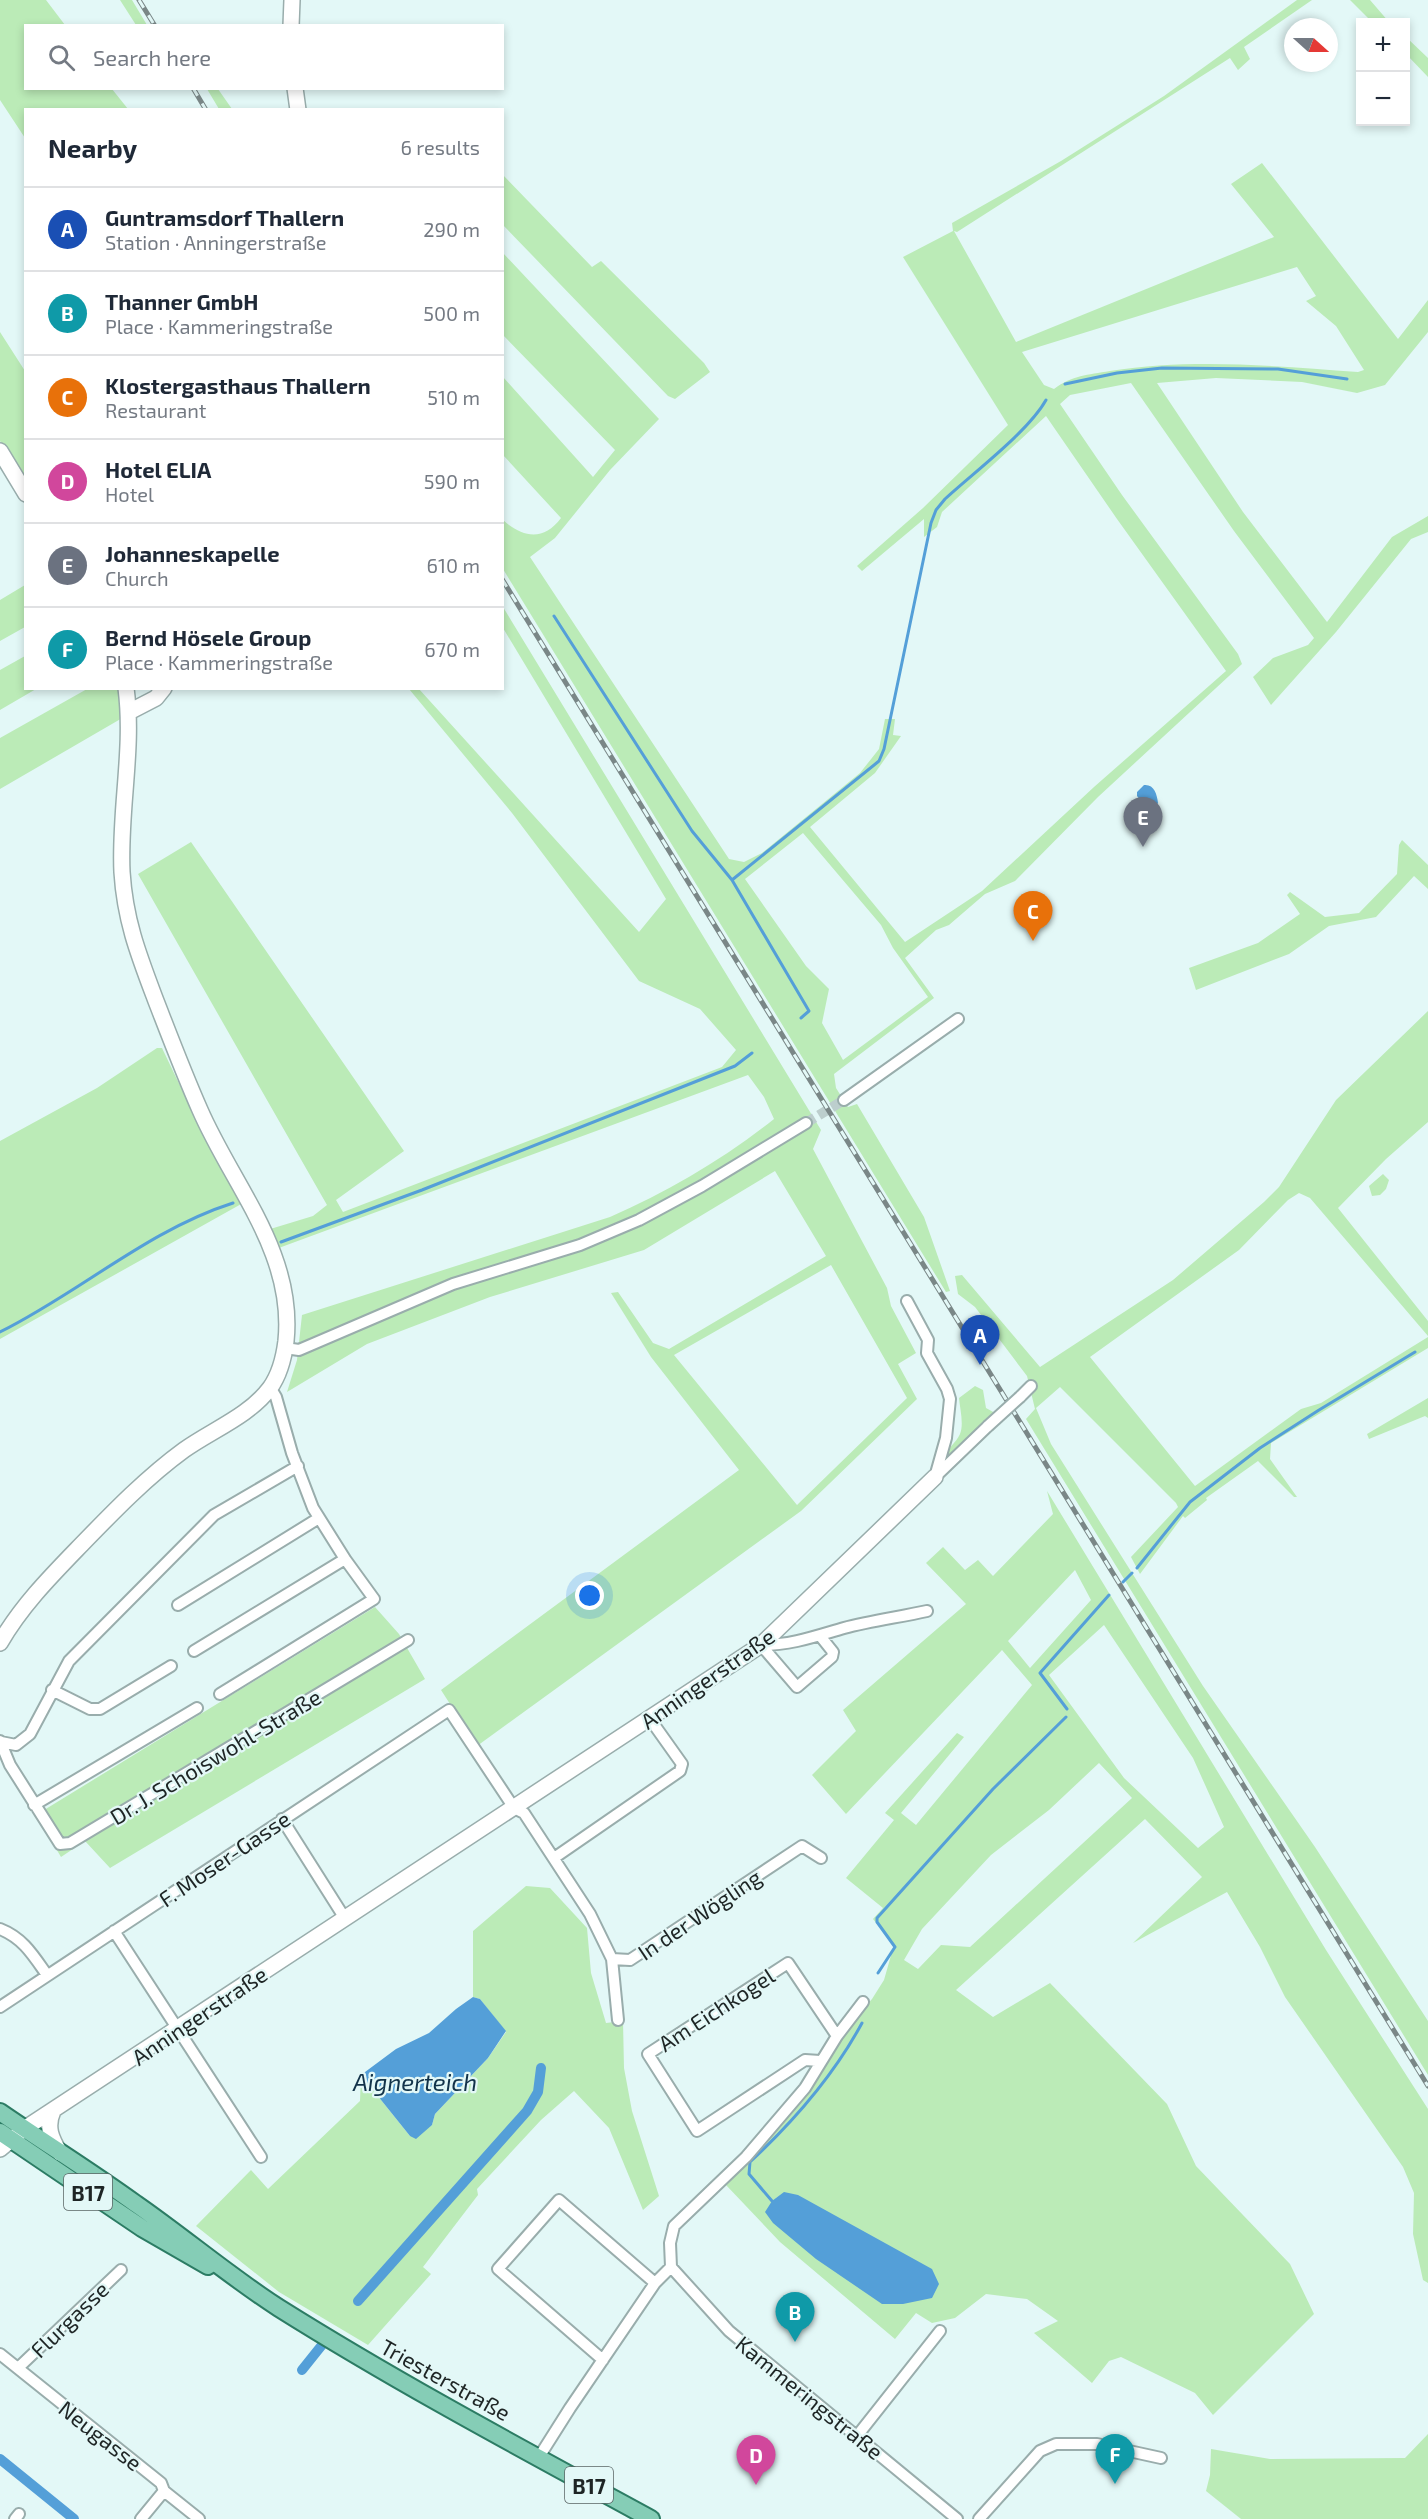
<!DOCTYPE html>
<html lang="en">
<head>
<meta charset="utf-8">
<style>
  :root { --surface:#fff; --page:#f6f6f7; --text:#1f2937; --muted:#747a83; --line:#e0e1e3; --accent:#b45309 }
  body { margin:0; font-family:"Exo 2",sans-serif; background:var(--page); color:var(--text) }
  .controls { position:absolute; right:18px; top:18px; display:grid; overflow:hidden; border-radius:0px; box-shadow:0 3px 9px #0003 }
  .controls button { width:54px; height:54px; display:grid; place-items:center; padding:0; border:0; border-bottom:2px solid var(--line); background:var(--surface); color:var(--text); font:30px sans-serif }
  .compass { position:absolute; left:1284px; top:18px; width:54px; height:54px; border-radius:50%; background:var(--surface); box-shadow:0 3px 9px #0003; rotate:111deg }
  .you { position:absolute; left:590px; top:1596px; width:21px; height:21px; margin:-15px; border:4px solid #fff; border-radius:50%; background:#1a73e8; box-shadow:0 0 0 9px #1a73e833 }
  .badge { display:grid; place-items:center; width:39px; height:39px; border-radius:50%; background:var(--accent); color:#fff; font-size:20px; font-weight:700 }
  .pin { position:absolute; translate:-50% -50px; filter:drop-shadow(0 2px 3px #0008) }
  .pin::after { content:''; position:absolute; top:32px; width:21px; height:18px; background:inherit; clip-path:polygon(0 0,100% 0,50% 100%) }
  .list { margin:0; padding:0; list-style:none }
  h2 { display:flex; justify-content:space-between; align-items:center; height:78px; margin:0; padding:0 24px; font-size:26px }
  h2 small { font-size:20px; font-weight:400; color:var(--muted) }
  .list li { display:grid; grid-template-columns:39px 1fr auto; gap:18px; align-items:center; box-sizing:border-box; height:84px; padding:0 24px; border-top:2px solid var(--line) }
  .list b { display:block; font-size:22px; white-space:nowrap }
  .list p { margin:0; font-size:20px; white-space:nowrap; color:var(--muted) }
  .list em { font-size:20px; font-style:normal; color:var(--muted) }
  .icon { flex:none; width:33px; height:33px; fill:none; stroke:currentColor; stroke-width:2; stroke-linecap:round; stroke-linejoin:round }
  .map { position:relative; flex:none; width:1428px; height:2519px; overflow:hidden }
  .search { position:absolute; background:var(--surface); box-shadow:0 3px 9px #0003; left:24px; top:24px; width:480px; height:66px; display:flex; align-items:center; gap:15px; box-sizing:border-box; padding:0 21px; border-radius:0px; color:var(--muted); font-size:22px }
  .panel { position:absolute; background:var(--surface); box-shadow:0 3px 9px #0003; left:24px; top:108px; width:480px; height:582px; border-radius:0px }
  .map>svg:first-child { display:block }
</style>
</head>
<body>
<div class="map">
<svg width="1428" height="2519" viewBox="0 0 1428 2519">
  <rect width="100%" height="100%" fill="#e3f8f7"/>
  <path fill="#bbebb7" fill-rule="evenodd" d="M0,0h46l19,25 -39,1v62l86,1 16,20 -102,1 -1,28 -25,-38z
    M120,0h12l15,25h-11z
    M1297,0h15l-68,47 6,12 -12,11 -8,-12 -273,174 -3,-1 62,111 258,-105 -43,-53 31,-21 136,176 30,-39v32l-43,53 -28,8 -55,-11 -86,-4 -59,5 86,129 84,110 65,-85 36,-21v16l-17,7 -75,93 -65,73 -18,-28 20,-19 35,-13 6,-7 -80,-107 -103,-148 -61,12 -10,9 62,91 116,159 4,10 -144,133 -83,84 -30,13 -36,31 -13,5 -31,28 29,40 -100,76 2,14 12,19 9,-3 67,113 26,74 -4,1 -443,-723v-49c20,18 41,21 58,-2l-58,-63v-78l90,100 22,-27 -112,-115v-82l156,166 -49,51 -55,68 -25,19 199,302 15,3 18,-9 98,-80 19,-24 6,-30h10l-2,16 8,1 -26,37 -65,54 95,115 77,-51 112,-104 132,-116 -109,-152 -71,-103 -104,96 -5,15 -13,10v-18l-62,52 -5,-5 66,-58 85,-83 -105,-168 50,-26 -1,-8 109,-62 103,-65zM1297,267l19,29 -10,5 30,25 28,44 -6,2c-83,-6 -165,-14 -248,-1 -23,4 -37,4 -56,18l-10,-4 -22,-33zM803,833l78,92 12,23 35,49 -85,63 -21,-37 7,-34 -23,-23 -61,-87z
    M1350,0h20l19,22h-17z
    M1406,37l22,21v19l-22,-23z
    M207,89h11l14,20h-13z
    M503,175l89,92 9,-6 103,102 6,9 -35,27 -7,-3 -165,-171z
    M0,332l25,39v114l-25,-44z
    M25,585v42l-25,14v-41z
    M503,607l318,523 -8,19 74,139 4,18 25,47 -18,11 19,35 -116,112 -324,235 -36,-56 298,-220 -88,-113 -40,-64 7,-1 35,51 16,6 157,-93 -51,-85 -131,79 -154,47 -123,47 -80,48 10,-32 5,-45 308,-98c58,-25 115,-59 164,-98l-10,-22 -16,-22 -472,174 -9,-19 46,-14 14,-11 -189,-331 53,-32 213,309 -68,49 7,12 379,-145 14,-17 -36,-41 -61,-28 -127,-168 -103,-124h10l220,243 27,-33 -163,-271zM831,1265l76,133 -110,107 -123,-150z
    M25,656l1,32 10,1 -36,21v-40z
    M87,689h32l5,28 -124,72v-51z
    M1402,840l26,25v24l-14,-13 -38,41 -47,9 -40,28 -93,36 -7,-22 69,-25 42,-29 -13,-19 3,-3 35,25 34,-4 38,-39 2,-29z
    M1428,1011v111l-42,37 -48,49 90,113v15l-118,-138 -11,-5 -11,7 -49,50 -149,107 105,129 106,-77 20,-6 107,-66v11l-157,95 -1,16 27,38h-3l-36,-36 -52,37 1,2 -22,18 -2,-2 -43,58 -9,-17 47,-50 -2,-4 -116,-116 -24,21 15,36 152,242 112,161 113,174v54l-402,-656 9,-10 -8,-33 -52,-69 -17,-13 -3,-18 7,-1 78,92 133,-87 91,-78 15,-15 57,-87z
    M157,1048h5l33,69 48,86 -243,136v-198l97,-53z
    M1383,1174l6,6 -3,9 -6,6 -8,1 -3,-10z
    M975,1386l8,4 3,18 9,5 -51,46c3,-11 12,-16 16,-25 4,-10 0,-25 -1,-36z
    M1428,1398v20l-3,-2 -56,23 -2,-5z
    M1047,1491l279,459 102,159v174l-5,-3 -10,-46 1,-41 -11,-26 -118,-170 -25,-50 -33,-55 -94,51 69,-66 -57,-58 -189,171 37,27 57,-34 117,121 29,62 94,98 24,50 -101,101 -18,-22 -74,-36 -12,4 -17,22 -58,-50 24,-12 -31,-22 -41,-5 -31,24 -23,5 -16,-10 -21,26 -115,-97 -54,-57 88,-102 40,-64 18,-20 12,-19 10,-35 -21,-26 10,-11 -37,-30 48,-58 -9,-7 72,-80 7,4 -63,76 15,12 116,-140 -30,-35 -156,164 -34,-39 44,-44 -13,-21 123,-106 -40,-41 17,-16 22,23 13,-10 15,16 60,-62zM1075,1570l16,30 -61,68 -22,-27zM1104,1625l89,133 31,69 -26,21 -74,-70 -75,-103zM1099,1763l33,35 -162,149 -29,-2 -23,24 -14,-9 18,-31 69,-74 58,-45z
    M375,1607l24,27 26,45 -315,189 -25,-27 -24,16 -25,-42z
    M526,1886l24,2 37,40 4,45 15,50 17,-2 1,47 8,43 27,85 -16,14 -34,-82 -35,-37 -33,29 -64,69 1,6 -55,72 8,7 -63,71 -89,-53 -83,-66 55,-56 17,19 92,-88 1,-26 49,61 22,-11 3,-11 53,-56 18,-26 -26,-33 -7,-2v-66z
    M1428,2434v85h-187l-35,-28 4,-16 1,-26 59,10 135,-1z"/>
  <path fill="#549fd8" d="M1144,785c10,-1 13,9 14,18l-4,6h-6l-11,-13v-4z
    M473,1997l7,2 26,32 -18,27 -53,56 -3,11 -16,14 -6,-3 -49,-61 35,-26 33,-16 27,-24z
    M784,2192l14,3 134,74 7,15 -7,14 -29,6h-21l-66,-45 -43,-36 -8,-11 7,-11z"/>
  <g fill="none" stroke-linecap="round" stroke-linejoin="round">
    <path stroke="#549fd8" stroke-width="3" d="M1065,384l52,-11 45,-5 116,1 69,10
      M554,616l138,215 40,49 77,131 -8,7
      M732,880l147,-119 5,-12 47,-226 5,-13 9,-11c28,-26 83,-67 101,-99
      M281,1242l141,-52 313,-124 17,-13
      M0,1332c79,-39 148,-102 233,-129
      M1137,1568l53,-66 70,-54 59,-38 96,-58
      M1123,1582l9,-9
      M1067,1709l-27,-36 69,-78
      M878,1973l17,-26 -18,-25v-4l116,-129 73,-72
      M772,2201l-23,-27 1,-12c43,-40 84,-87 112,-139"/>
    <path stroke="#549fd8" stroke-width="10" d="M358,2301l169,-190 11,-19 3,-24
      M302,2370l20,-25
      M0,2459l74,60"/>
    <path stroke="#bccecd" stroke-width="10" stroke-dasharray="10 5" stroke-linecap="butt" d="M806,1123l38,-23"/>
    <g stroke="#99adac" stroke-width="14">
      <path id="street" d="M844,1100l114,-81
        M907,1301l21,39 -1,13 20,36 3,10 -4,39 -11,39
        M285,1348l14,2 154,-66 127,-39 59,-25 63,-34 104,-63
        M1020,1397l11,-11
        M935,1477l53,-51
        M178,1605l141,-87
        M761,1645c31,0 55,-9 83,-17 26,-7 56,-11 83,-17
        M761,1645l36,42 35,-30 1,-5 -12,-15
        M194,1651l151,-92
        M52,1690l38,19h10l71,-43
        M220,1694l154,-95 -29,-40 -32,-51 -21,-55 -16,-56 -6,-10
        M0,1741l10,24 50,79 10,-1 338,-203
        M1,1742l15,3 14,-11 39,-73 145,-146 84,-49
        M34,1805l163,-97
        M282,1819l62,98
        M554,1858l126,-87 2,-7 -32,-45
        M0,1929c23,9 33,26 47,46
        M114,1931l147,226
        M612,1959l18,1 172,-114 19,12
        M863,2002l-26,34 -32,52 -59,69 -72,69 -4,17 1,24 58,64 228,188
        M0,2007l449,-297 65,98 10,5 66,101 22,45 6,61
        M820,2061l-15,-1 -108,71 -49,-77 140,-91 49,73
        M0,2354l161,129 3,8 35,28
        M603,2360l-105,-91 61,-69 96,83
        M18,2368l103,-98
        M857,2436l83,-105
        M539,2457l31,-49 85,-125 16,-16
        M15,2519l4,-5
        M141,2519l23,-28
        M979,2519l61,-68 16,-7h41l64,14"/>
    </g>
    <g stroke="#99adac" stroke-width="18">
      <path id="secondary" d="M291,26l1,-26
        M295,88l3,22
        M0,451l26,43
        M129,712l27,-14 8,-10
        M0,1643c22,-38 52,-68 82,-99 32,-33 65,-67 102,-94 28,-20 65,-34 86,-62 10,-14 14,-31 16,-47 9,-88 -53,-155 -86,-231 -16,-36 -30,-73 -44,-109 -17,-45 -31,-80 -34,-129 -3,-61 12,-123 4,-184
        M53,2111c-7,16 -2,27 7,42
        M0,2149l24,-20 737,-484 174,-168"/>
    </g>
    <g stroke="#2c7c64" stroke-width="20">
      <path id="primary" d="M0,2112c45,31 92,60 136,92 49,34 93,72 143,104 121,76 247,143 372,211
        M0,2132l142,96 66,38"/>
    </g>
    <use href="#street" stroke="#fff" stroke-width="10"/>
    <use href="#secondary" stroke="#fff" stroke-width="15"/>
    <use href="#primary" stroke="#85cdb6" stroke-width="16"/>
    <g stroke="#7a8787" stroke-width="5">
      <path id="rail" d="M139,0l16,26
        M193,88l13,22
        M502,579l926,1507"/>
    </g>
    <use href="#rail" stroke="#e3f8f7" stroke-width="3" stroke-dasharray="9" stroke-linecap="butt"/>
    <g stroke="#99adac" stroke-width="14" stroke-linecap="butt">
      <path id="street-bridge" d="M988,1426l32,-29"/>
    </g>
    <use href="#street-bridge" stroke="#fff" stroke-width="10"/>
  </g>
  <g text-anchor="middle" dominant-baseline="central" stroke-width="4.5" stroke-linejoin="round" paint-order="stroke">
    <g fill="#e3f8f7" stroke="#596464" stroke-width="1.5">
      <rect x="64" y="2174" width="48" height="36" rx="4.5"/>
      <rect x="565" y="2467" width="48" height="36" rx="4.5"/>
    </g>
    <g font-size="21" font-weight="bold" fill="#1e2525">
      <text x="88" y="2192">B17</text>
      <text x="589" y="2485">B17</text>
    </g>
    <g font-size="22" fill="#1e2525" stroke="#e3f8f7">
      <text transform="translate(707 1678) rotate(-35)">Anningerstraße</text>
      <text transform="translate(215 1756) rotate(-31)">Dr. J. Schoiswohl-Straße</text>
      <text transform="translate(224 1858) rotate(-34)">F. Moser-Gasse</text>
      <text transform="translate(699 1914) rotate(-34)">In der Wögling</text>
      <text transform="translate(716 2009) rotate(-33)">Am Eichkogel</text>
      <text transform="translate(199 2015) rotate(-34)">Anningerstraße</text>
      <text transform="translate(69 2319) rotate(-44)">Flurgasse</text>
      <text transform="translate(446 2379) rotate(29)">Triesterstraße</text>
      <text transform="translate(810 2397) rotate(39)">Kammeringstraße</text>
      <text transform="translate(101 2435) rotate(38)">Neugasse</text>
    </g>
    <g font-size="24" font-style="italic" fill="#12334a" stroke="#e3f8f7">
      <text x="415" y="2081">Aignerteich</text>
    </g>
  </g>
</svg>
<div class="controls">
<button>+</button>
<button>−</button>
</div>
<svg class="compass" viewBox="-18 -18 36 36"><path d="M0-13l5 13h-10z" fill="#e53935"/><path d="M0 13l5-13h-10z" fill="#747a83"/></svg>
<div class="you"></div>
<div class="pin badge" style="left:980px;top:1365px;background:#1a4fb4">A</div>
<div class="pin badge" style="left:795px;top:2342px;background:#0f9aa8">B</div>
<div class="pin badge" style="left:1033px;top:941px;background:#e8710a">C</div>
<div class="pin badge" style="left:756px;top:2485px;background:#d1479c">D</div>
<div class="pin badge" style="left:1143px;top:847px;background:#6b7280">E</div>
<div class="pin badge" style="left:1115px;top:2484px;background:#0f9aa8">F</div>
<div class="search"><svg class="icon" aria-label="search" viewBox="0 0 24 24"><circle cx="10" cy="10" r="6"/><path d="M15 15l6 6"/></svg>Search here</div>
<section class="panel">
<h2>Nearby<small>6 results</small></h2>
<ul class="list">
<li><span class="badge" style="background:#1a4fb4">A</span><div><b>Guntramsdorf Thallern</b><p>Station · Anningerstraße</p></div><em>290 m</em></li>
<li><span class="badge" style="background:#0f9aa8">B</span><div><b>Thanner GmbH</b><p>Place · Kammeringstraße</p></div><em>500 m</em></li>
<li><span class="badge" style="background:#e8710a">C</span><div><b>Klostergasthaus Thallern</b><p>Restaurant</p></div><em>510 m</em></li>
<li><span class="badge" style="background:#d1479c">D</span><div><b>Hotel ELIA</b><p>Hotel</p></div><em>590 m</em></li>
<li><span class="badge" style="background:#6b7280">E</span><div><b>Johanneskapelle</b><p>Church</p></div><em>610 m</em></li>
<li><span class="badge" style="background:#0f9aa8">F</span><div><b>Bernd Hösele Group</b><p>Place · Kammeringstraße</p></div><em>670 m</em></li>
</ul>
</section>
</div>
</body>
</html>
